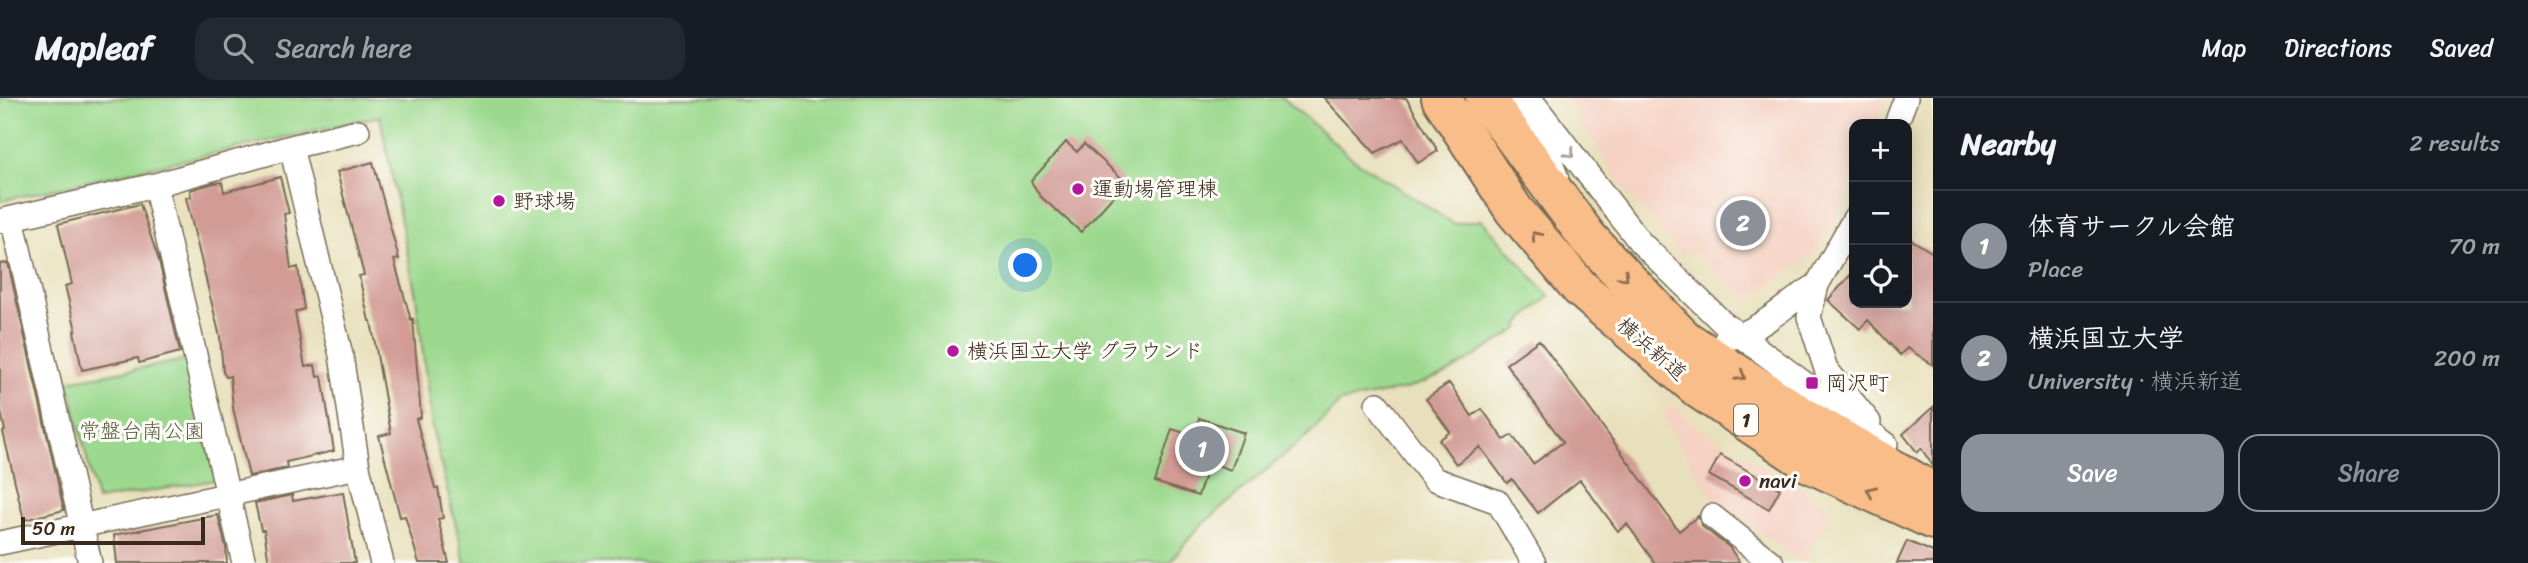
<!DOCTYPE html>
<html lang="en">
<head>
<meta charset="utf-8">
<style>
  :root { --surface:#171b24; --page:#242831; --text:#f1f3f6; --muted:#9ea1a6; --line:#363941; --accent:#8c9099 }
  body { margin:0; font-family:Sriracha,"Klee One",sans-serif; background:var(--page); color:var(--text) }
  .controls { position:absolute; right:21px; top:21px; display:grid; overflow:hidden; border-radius:14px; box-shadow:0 4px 18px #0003 }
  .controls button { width:63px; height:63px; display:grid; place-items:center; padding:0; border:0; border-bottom:2px solid var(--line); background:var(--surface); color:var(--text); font:35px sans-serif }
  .scale { position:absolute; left:21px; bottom:18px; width:184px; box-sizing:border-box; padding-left:7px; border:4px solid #3b2a1e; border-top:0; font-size:19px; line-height:24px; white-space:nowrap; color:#3b2a1e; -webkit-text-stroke:5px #fdfcf7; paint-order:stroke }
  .you { position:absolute; left:1026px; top:168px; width:24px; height:24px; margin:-18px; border:5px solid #fff; border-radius:50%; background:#1a73e8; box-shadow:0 0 0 10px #1a73e833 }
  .badge { display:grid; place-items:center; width:46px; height:46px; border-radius:50%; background:var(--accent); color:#fff; font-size:23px; font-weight:700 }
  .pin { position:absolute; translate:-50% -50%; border:4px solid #fff; box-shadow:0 2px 7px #0006 }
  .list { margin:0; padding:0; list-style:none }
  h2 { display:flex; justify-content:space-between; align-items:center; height:91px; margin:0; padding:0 28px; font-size:30px }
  h2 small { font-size:23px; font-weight:400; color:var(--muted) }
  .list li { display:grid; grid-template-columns:46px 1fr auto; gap:21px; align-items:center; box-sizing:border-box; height:112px; padding:0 28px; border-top:2px solid var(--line) }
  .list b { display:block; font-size:26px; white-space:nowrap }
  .list p { margin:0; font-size:23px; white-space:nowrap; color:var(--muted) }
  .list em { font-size:23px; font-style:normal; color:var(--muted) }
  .actions { display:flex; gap:14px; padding:21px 28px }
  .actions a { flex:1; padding:16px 0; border:2px solid var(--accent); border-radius:21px; text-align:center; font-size:24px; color:var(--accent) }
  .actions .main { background:var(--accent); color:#fff }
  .icon { flex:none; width:38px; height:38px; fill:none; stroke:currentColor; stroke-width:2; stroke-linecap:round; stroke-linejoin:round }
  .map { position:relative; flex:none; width:1933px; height:465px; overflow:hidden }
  header { display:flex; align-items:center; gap:42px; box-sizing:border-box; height:98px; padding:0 35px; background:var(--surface); border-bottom:2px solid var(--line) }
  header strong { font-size:33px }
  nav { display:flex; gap:38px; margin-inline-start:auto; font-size:24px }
  .search { width:490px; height:63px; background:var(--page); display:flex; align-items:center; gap:18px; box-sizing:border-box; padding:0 24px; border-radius:21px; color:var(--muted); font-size:26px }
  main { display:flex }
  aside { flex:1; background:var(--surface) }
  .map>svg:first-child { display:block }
</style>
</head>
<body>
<header>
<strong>Mapleaf</strong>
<div class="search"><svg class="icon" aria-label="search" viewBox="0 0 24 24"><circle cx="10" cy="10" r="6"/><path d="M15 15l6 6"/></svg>Search here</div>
<nav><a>Map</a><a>Directions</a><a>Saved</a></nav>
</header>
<main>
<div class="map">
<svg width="1933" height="465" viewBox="0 0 1933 465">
  <rect width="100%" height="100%" fill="#fdfcf7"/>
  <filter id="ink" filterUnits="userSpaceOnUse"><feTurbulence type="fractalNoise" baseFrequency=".0143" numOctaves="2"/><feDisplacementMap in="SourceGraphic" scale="14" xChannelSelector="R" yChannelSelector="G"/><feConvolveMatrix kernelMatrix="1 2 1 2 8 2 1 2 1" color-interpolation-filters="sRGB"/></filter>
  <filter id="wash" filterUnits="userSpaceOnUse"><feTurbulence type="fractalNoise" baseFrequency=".00686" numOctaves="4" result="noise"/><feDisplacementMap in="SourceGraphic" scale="28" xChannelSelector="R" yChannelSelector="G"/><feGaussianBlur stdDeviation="1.57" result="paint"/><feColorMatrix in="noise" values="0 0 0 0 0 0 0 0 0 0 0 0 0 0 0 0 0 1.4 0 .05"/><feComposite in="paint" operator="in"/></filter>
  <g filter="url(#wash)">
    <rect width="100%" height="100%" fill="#e8e0bc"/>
    <path fill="#f5d2c3" d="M1564,0h322l-11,26h-21v46l-6,25 -34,59 -65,46 -58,-48 -9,4 -64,-76z
      M1672,306l24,22 136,82 -29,55 -91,-64 -48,-81z"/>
    <path fill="#9cd98e" stroke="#6c8256" stroke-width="2" d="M0,0h1283l69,60 102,66 28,-4 67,76 -31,29 2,3 -72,45 -42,16 -66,13 -30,31 -112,95 -29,35h-704l-33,-136 -16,-131 -36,-180 -380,85z
      M187,262l29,120 -119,20 -29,-119z"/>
    <g id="blocks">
      <path fill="#d29b94" d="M1324,0h82l32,53 -20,12 -15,-24 -28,14z
        M1066,44l11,10 7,-8 42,38 -45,50 -41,-36 -9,-15z
        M373,64l26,97 -5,1 17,60 2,-1 8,98 -5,2 19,69h3l5,30 -5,1 11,44h-30l-14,-47 -5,1 -21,-81 12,-3 -20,-112h-2l-10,-45 5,-1 -27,-103z
        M280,79l9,36 -5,1 7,55 7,-2 6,42 -9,3 10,55 10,-2 2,12 5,-1 12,75 -48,11 1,6 -38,8 -16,-68 -3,-32 -4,1 -3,-5 -3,-35 -34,-139 5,-1 -1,-7 24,-7 8,-1 2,10z
        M140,106l19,57 21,91 -41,11 -1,-5 -56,12 -8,-39 2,-1 -11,-44 7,-2 -14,-60z
        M1907,139l26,16v112l-26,-17 -7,7 -32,-35 -8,9 -32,-29 26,-29v32h53z
        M8,165l56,247 -40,10 -21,-88 2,-1 -5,-24v-143z
        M1539,242l140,191 19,-15 5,11 26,20 11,16h-85l-28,-39 -9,7 -38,-51 -42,33 -26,-34 -5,4 -27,-36 -24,17 -17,-24 11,-8 -24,-33 23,-16 23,33 10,-7 22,31 8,-5 21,29 30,-22 -57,-78z
        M1933,309v59l-12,-18 -4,4 -14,-18z
        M1199,320l45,15 -13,37 -22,-8 -11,34 -43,-14 17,-53 22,7z
        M1720,357l60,34 -11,20 -60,-34z
        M343,394l12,71h-86l-5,-33h-3l-6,-27 37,-8 1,6z
        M218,417l8,32 1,16h-110l-3,-28z
        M1907,443l26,11v11h-36z"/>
    </g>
  </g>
  <g filter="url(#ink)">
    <use href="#blocks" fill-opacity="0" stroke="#786a55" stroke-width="2"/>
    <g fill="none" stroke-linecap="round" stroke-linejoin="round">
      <g stroke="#786a55" stroke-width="26">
        <path id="minor" d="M1534,6l106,138 83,81 163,121
          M1896,26l10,-26
          M291,49l67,-16
          M155,87l89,378
          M12,120l78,345
          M1854,121l-37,66 -8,32 17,52 43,53
          M0,123l155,-36 136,-38 50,208 17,112 24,96
          M1726,241c36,-8 60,-36 91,-54
          M1377,306l57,75 64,23 36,61
          M1712,418l60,47
          M0,445l358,-76"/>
      </g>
      <g stroke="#786a55" stroke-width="33">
        <path id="tertiary" d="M1519,0l17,32 17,48"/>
      </g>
      <g stroke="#786a55" stroke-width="42">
        <path id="trunk" d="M1441,0l73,112 66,78 120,102 109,73 124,57
          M1485,0l103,140 96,101 124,81 125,72"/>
      </g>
      <use href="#minor" stroke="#fff" stroke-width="23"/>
      <use href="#tertiary" stroke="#fff" stroke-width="30"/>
      <use href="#trunk" stroke="#f8bd89" stroke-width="38"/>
    </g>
    <defs><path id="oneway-chevron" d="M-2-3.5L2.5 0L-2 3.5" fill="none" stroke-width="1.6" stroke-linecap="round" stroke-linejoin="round" transform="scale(1.75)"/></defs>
    <use stroke="#a79f9a" href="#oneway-chevron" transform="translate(1570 55) rotate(53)"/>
    <g stroke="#906c4e">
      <use href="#oneway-chevron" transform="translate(1536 138) rotate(-131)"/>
      <use href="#oneway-chevron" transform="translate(1624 178) rotate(46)"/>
      <use href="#oneway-chevron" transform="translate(1741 278) rotate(33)"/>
      <use href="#oneway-chevron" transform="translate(1871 393) rotate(-155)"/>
    </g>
  </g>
  <g fill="#b5179e" stroke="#fdfcf7" stroke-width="2.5">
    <circle cx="1078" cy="91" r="7"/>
    <circle cx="499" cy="103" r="7"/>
    <circle cx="953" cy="253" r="7"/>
    <rect x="1805" y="278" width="14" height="14" rx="3.5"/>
    <circle cx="1745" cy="383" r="7"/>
  </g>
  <g text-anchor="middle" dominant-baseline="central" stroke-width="6" stroke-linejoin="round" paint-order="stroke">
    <rect fill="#fdfcf7" stroke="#75695f" stroke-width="2" x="1734" y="306.5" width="24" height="31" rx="5"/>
    <g font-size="19" font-weight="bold" fill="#3b2a1e">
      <text x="1746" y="322">1</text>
    </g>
    <g font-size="21" fill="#3b2a1e" stroke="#fdfcf7" text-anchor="start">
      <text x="1092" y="91">運動場管理棟</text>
      <text x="513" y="103">野球場</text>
      <text x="967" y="253">横浜国立大学 グラウンド</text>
      <text x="1826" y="285">岡沢町</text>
      <text x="1759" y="383">navi</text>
    </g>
    <g font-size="21" fill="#3b2a1e" stroke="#fdfcf7">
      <text transform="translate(1652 251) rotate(41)">横浜新道</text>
    </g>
    <g font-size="21" fill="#585f40" stroke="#fdfcf7">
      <text x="142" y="333">常盤台南公園</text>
    </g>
  </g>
</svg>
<div class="controls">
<button>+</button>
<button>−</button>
<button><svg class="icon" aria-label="locate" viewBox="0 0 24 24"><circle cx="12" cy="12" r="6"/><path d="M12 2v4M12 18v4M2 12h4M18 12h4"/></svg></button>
</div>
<div class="scale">50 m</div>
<div class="you"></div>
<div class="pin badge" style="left:1202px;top:351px">1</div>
<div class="pin badge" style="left:1743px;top:125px">2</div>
</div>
<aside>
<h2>Nearby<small>2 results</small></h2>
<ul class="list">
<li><span class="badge">1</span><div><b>体育サークル会館</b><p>Place</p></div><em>70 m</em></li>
<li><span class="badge">2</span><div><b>横浜国立大学</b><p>University · 横浜新道</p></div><em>200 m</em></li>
</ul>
<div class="actions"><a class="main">Save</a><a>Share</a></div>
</aside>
</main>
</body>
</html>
